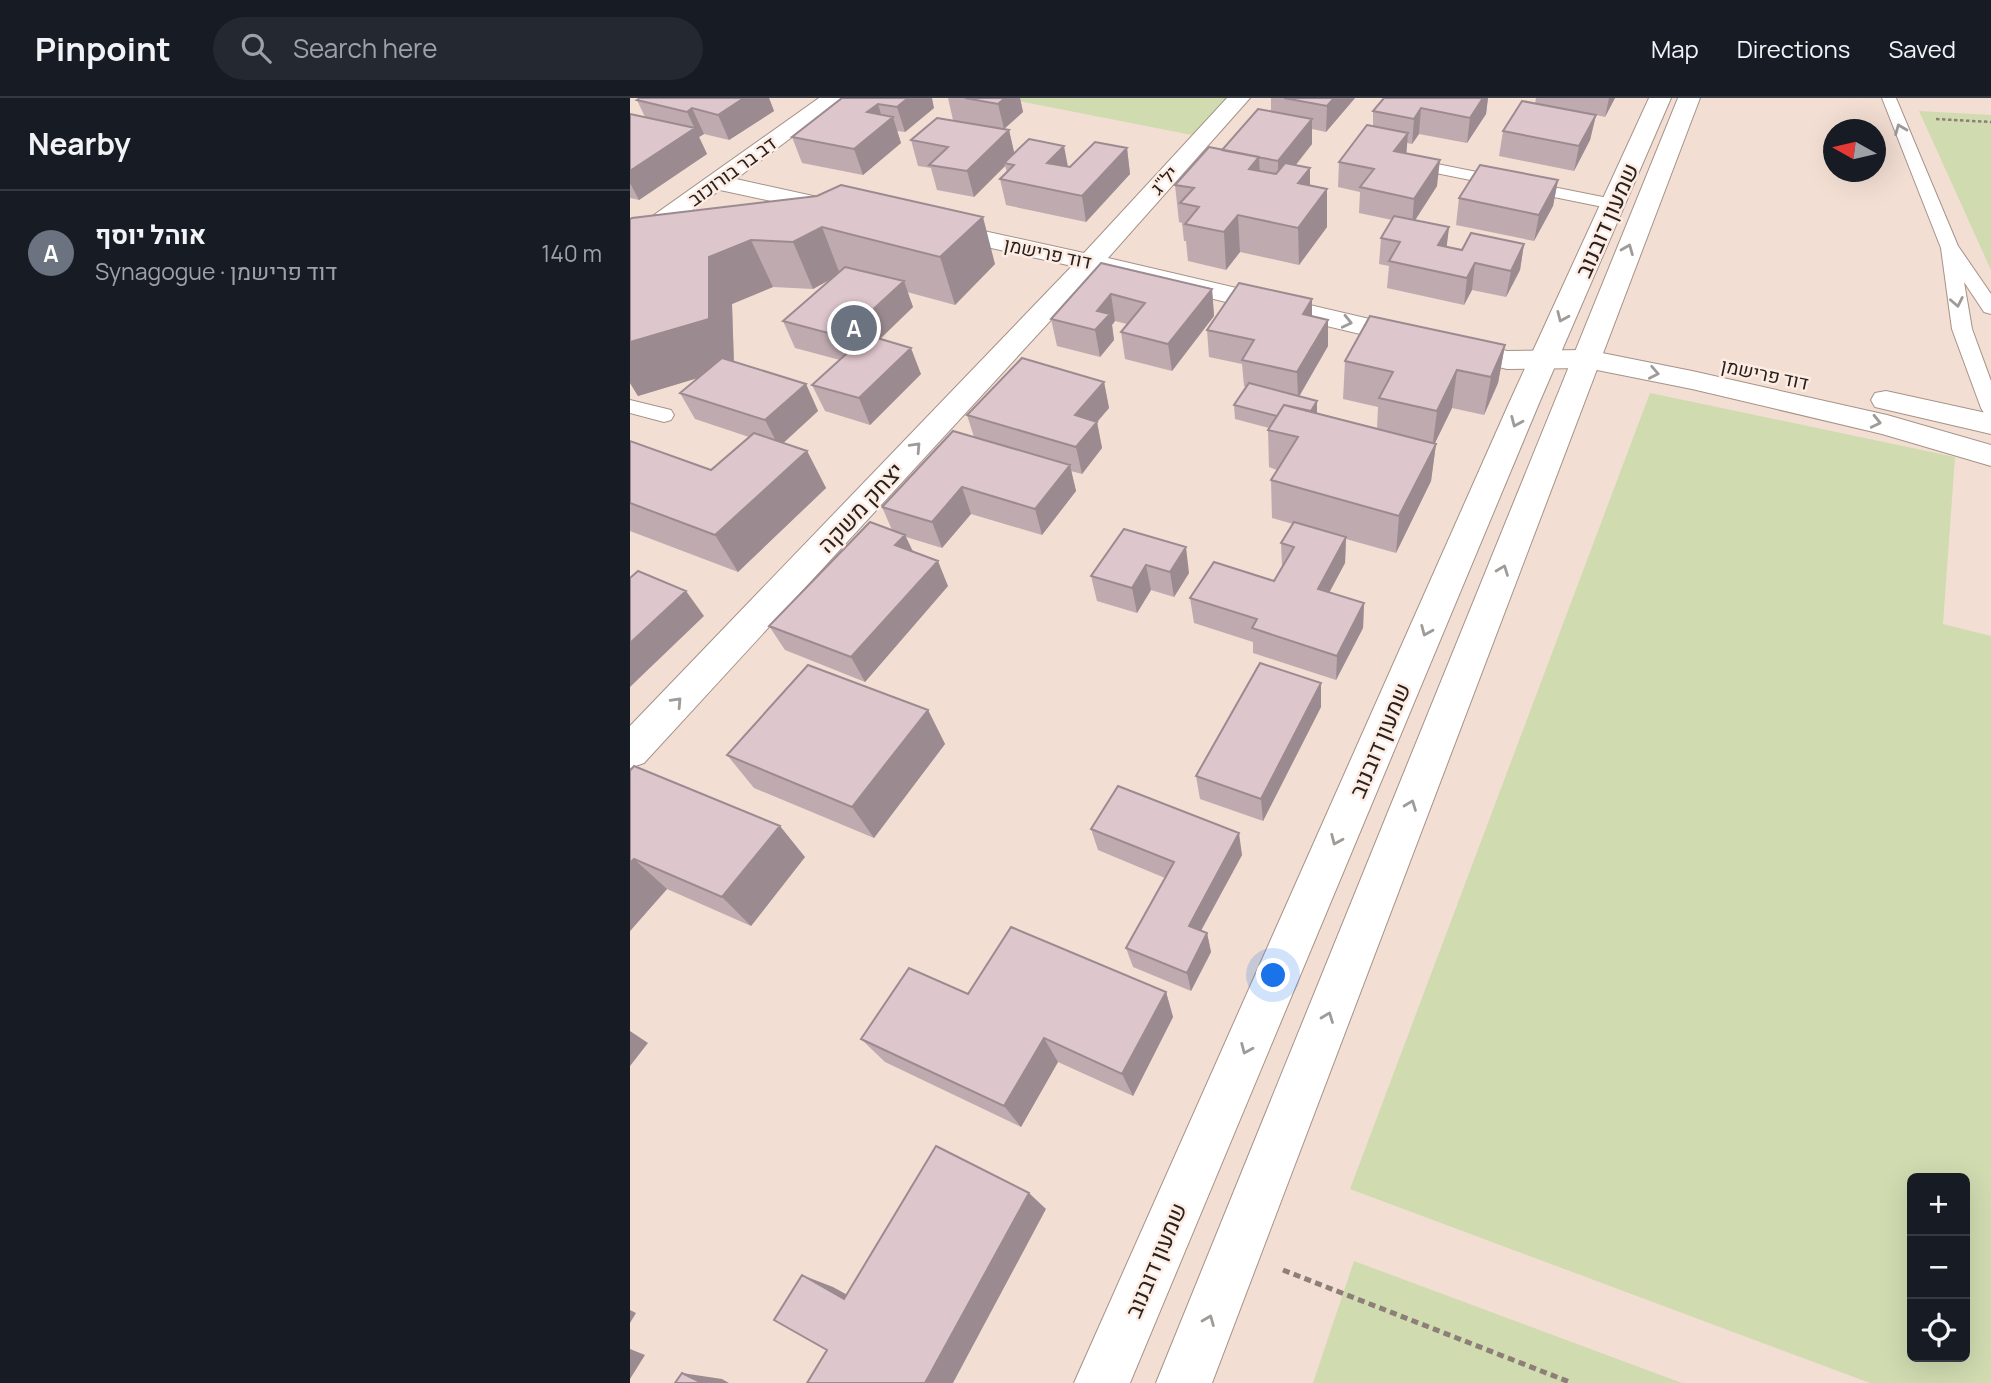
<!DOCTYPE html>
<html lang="en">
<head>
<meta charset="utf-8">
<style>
  :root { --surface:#171b24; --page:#242831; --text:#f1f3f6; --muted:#9ea1a6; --line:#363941; --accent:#b45309 }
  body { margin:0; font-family:Manrope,Heebo,sans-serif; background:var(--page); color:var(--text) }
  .controls { position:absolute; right:21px; bottom:21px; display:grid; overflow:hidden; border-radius:10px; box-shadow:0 7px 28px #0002 }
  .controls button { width:63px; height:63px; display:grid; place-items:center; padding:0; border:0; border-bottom:2px solid var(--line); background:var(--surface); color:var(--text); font:35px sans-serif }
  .compass { position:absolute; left:1193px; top:21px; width:63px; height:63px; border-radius:50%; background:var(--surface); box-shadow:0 7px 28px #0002; rotate:278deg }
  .you { position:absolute; left:644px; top:878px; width:24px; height:24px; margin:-18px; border:5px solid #fff; border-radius:50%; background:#1a73e8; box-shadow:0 0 0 10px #1a73e833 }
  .badge { display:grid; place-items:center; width:46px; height:46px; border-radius:50%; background:var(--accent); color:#fff; font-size:23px; font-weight:700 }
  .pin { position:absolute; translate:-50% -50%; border:4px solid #fff; box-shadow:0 2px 7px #0006 }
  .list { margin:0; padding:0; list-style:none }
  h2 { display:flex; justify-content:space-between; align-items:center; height:91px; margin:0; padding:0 28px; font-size:30px }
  h2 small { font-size:23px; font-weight:400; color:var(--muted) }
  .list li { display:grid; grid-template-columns:46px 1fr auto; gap:21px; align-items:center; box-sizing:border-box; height:126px; padding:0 28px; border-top:2px solid var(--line) }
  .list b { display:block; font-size:26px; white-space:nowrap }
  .list p { margin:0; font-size:23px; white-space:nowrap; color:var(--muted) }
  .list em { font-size:23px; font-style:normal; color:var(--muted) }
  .icon { flex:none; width:38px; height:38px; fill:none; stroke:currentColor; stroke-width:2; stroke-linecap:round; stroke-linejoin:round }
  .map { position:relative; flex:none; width:1361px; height:1285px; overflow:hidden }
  header { display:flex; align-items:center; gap:42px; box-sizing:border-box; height:98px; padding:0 35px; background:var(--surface); border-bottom:2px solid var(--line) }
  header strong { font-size:33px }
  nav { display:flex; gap:38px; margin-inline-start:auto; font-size:24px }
  .search { width:490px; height:63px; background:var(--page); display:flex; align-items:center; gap:18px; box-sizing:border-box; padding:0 24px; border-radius:38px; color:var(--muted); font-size:26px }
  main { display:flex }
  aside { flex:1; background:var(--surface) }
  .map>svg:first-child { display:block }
</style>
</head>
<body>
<header>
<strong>Pinpoint</strong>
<div class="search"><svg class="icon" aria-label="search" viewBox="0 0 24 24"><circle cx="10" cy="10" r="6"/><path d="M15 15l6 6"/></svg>Search here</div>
<nav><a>Map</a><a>Directions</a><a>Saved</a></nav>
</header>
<main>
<aside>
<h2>Nearby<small></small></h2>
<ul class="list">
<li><span class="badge" style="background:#6b7280">A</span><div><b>אוהל יוסף</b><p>Synagogue · דוד פרישמן</p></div><em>140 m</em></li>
</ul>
</aside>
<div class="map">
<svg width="1361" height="1285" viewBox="0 0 1361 1285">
  <rect width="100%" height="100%" fill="#f3ded3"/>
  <path fill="#d0dbb0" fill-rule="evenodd" d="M373,0h224l-35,37z
    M1289,13l72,4v155z
    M1020,295l305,64 -12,167 48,12v747h-121l-520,-194zM1335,1080v179h-53v-179z
    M724,1163l328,122h-369z"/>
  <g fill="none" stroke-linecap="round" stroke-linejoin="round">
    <g stroke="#a69287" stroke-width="2">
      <path id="service" d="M1252,0h14l62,148 33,48v20l-7,-2 -20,-30 8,47 19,52v34l-7,-2 -3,-5 -29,-79 -11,-81z
        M787,62l196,39 8,5 -8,5 -202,-41 -2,-3z
        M0,302l41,10 3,5 -3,5 -7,2 -34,-9z"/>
    </g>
    <g stroke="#a69287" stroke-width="2">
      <path id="minor" d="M189,0h25l-108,81 118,26 3,5 -3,5 -9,2 -125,-27 -81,59 -9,3v-20z
        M597,0h23l-142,160 399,93 80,-1 105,21 195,44 104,30v21l-109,-32 -190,-45 -105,-21 -80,1 -411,-98 -452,492 -14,5v-42l442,-460 -143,-32 -4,-5 4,-5 9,-3 146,32z
        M1256,293l105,23v20l-116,-27 -4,-7 4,-7z"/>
    </g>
    <g stroke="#a69287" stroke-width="2">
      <path id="tertiary" d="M1019,0h22l-131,303 -410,982h-56l436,-982z
        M1048,0h22l-488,1285h-56z"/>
    </g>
    <path stroke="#8d7f77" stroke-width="2.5" stroke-dasharray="3.5 2.5" stroke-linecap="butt" d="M1306,21l55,3"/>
    <path stroke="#8d7f77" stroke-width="5" stroke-dasharray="7 4.5" stroke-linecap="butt" d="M653,1172l289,113"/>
    <use href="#service" fill="#fff" fill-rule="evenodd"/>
    <use href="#minor" fill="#fff" fill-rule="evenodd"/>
    <use href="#tertiary" fill="#fff" fill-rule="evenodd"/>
  </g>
  <path fill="#bfaab0" d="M10,0h129l5,13 -45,29 -25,-6 -5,3 8,17 -68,46 -9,-2v-84l15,3 -8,-17z
    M212,0l92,10 -29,24 -8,-1 4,12 -38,32 -61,-12 -10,-26z
    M318,0h72l3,14 -19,17 5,1 5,23 56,14 57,-19 3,26 -44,48 -80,-17 -6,-26 7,-7 -2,-6 -31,31 -37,-7 -6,-22 -13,-2 -7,-26 42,-20z
    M641,0h84l-29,34 -14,-3v15l-16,21 14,21 17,3v38l-28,38 -59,-13 -14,18 -38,-9 -2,-20h-2l-2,-18 -3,-1 -4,-37 96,-74z
    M754,0h104l-2,16 -19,29 -48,-9 -7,10 -5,-1 -1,11 31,32 -22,34 34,7 -3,20 16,3 62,-6 -4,26 -14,27 -34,-7 -8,15 -77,-17 2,-22 -10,-2 2,-26 11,-18 -33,-7 1,-21 -22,-5 1,-25 34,-36v-15z
    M906,0h79l-10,19 -9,-2 -6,25 -16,31 -75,-15 4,-25 32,-27z
    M928,82l-5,26 -19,35 -78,-16 3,-27z
    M187,98l178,68 -40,41 -48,-13 6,15 -33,32 41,35 -51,51 -45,-14 -13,-26 28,-25 -45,-12 -12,-27 48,-42 -18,10 -40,-2 -41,17 2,58 72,22 12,27 -35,32 24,8 19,37 -88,84 -108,-41v-90l81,29 38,-33 -54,-18 -15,-26 18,-15 -60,18 -8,-13v-164z
    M471,165l111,26 2,27 -42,55 -47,-12 -4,-27 6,-8 -12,-3 -3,4 2,15 -14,17 -43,-11 -6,-27z
    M682,201v17l16,30 -29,51 18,4v12l60,15 1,-21 -35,-8 2,-38 160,-16 -7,38 -14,32 -32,-7 -17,35 1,1 -5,37 -35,72 -50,-14 -1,24 -16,29 35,11 -1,25 -27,52 -83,-27v-11l-59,-19 -4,-25 84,-17 8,-15 -1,-23 12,-19 -21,-6 -1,-38 6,-10 -8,-3 -1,-37 1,-2 -34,-9 -1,-14 12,-18 -2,-1 -2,-22 -33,-7 -2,-27z
    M474,284l5,26 -12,14 5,26 -20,26 -11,-3 5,20 -34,44 -71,-21 -29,34 -36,-11 7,15 35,34 -83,96 -80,-32 -16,-24 123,-96 -10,-23 92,-70 -7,-22z
    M494,431l65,44 -15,24 -23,-7 -14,23 -40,-12 -6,-25z
    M691,585v24l-58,114 -63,-22 -4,-23z
    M298,612l17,34 -71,94 -120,-50 -27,-33z
    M0,673l175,86 -54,69 -84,-37 -37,42z
    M461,731l151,26 -41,76 6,2 4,19 -20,39 -58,-24 -7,-19 39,-70 -67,-28z
    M536,894l7,25 -40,79 -75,-34 -37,65 -136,-65 -24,-23 107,-45z"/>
  <path fill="#9b8b90" d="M114,0h25l5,13 -45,29 -11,-25z
    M278,0h24l2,10 -29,24 -8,-25z
    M375,0h15l3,14 -19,17 -6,-25z
    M704,0h21l-29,34 1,-26z
    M853,0h5l-2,16 -19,29 3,-25z
    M979,0h6l-10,19z
    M248,6l6,20 9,-7 8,26 -38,32 -9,-26 13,-37z
    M62,10l12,26 -5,3 8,17 -68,46 -9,-17v-12l65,-42 -8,-17z
    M791,10l-2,26 -7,10 2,-25z
    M966,17l-6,25 -16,31 5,-25z
    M682,21v25l-34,43v-26z
    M379,32l6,26 -11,7 1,3 -31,31 -7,-26z
    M778,35l-2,25 -12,-7z
    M434,48l5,26 -22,-9z
    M497,50l3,26 -44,48 -4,-26z
    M629,59l2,37 -12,-25z
    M810,62l-3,26 -25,39 2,-26z
    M680,70v37l-12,-22z
    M928,82l-5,26 -19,35 5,-26z
    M697,91v38l-28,38 -1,-37z
    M608,117l2,37 -14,18 -2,-38z
    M353,119l12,47 -40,41 -15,-48z
    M192,129l18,47 -27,15 -20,-47z
    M819,129l-3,26 -8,-8z
    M121,142l22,47 -41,17 2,63 -96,29 -8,-13v-41l79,-85z
    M894,146l-4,26 -14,27 5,-26z
    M845,165l-3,27 -8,15 3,-27z
    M274,183l9,26 -59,57 -11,-27z
    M582,191l2,27 -42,55 -4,-27z
    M481,196l4,27 -3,4 2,15 -14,17 -5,-27 2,-19z
    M682,201v26l-9,-11z
    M698,222v26l-30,52 -1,-26z
    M875,247l-7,38 -14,32 7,-38z
    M281,250l10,26 -51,51 -11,-27z
    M827,272l-5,38 -20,41 5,-38z
    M474,284l5,26 -12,14 5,26 -20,26 -6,-27 -1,-32z
    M176,286l12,27 -39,36 -14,-27z
    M687,303v14l-14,8z
    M806,346l-5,37 -35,72 3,-37z
    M177,353l19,37 -88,84 -23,-37z
    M440,367l6,26 -34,44 -7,-26z
    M332,389l9,27 -29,34 -10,-26z
    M275,437l12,25 -22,-15z
    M716,439l-1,26 -27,51v-25z
    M556,449l3,26 -15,24 -4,-25z
    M308,463l10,25 -83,96 -14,-25z
    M516,467l5,25 -14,23 -5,-25z
    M56,493l18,25 -74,71v-44z
    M734,505l-1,25 -27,52 1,-24z
    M691,585v24l-58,114 -2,-22z
    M298,612l17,34 -71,94 -22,-31z
    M150,728l25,31 -54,69 -29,-29z
    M609,735l3,22 -49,90 -4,-19z
    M4,761l33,30 -37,42v-68z
    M577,835l4,19 -20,39 -4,-18z
    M536,894l7,25 -40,79 -11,-22z
    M0,933l18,12 -18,23z
    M414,940l14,24 -37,65 -17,-21z
    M399,1095l17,16 -93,174h-28z
    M172,1177l31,12 40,22 -29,-10z
    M0,1212l6,3 -6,10z
    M0,1251l15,6 -15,24z
    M52,1275l40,6 7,4h-27z"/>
  <path fill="#dec6cd" stroke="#9b8b90" stroke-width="2" d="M10,0h104l-26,17 -26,-7 -5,4 -50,-12z
    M212,0h66l-11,9 -19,-3 -11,8 26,5 -39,32 -62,-12z
    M335,0h40l-7,6z
    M654,0h50l-7,8z
    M754,0h99l-13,20 -49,-10 -7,11 -41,-8z
    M892,3l74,14 -17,31 -76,-15z
    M628,11l54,10 -34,42 -56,-11z
    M0,16l65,14 -65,43z
    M307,20l72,12 -42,41 -38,-6 19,-18 -37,-7z
    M737,27l41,8 -14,18 46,9 -26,39 -54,-12 14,-18 -35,-7z
    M399,41l35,7 -17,17 23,4 25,-25 32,6 -45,48 -82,-17 14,-14 -10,-2z
    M579,49l50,10 -10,12 27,5 9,-11 25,5 -12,15 29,6 -29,39 -60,-13 -14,17 -39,-8 14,-17 -19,-4 14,-15 -19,-3z
    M850,67l78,15 -19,35 -80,-17z
    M211,87l142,32 -43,40 -118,-30 -29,15 -42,-2 -42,17v62l-79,23v-123l2,-1 185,-22z
    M764,118l55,11 -11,18 24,5 9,-17 53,11 -13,27 -36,-8 -8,15 -78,-17 11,-19 -19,-4z
    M471,165l111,26 -44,55 -47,-12 24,-29 -34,-9 -14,17 13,3 -15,16 -44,-11z
    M215,169l59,14 -61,56 -60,-16z
    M609,185l73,16 -9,15 25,6 -31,52 -55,-12 12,-20 -47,-10z
    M740,218l135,29 -14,32 -34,-7 -20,41 -58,-13 14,-26 -48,-11z
    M237,237l44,13 -52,50 -47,-13z
    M92,260l84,26 -41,36 -85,-27z
    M392,260l82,24 -29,33 22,7 -21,25 -109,-32z
    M619,285l68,18 -6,10 -27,-6 -7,11 -43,-11z
    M654,307l152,39 -37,72 -128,-36 27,-43 -30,-7z
    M323,333l117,34 -35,44 -73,-22 -30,35 -50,-15z
    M124,335l53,18 -92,84 -85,-32v-62l81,29z
    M240,424l35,13 -10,10 43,16 -87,96 -82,-31z
    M664,424l52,15 -28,52 46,14 -27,53 -85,-28 5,-9 -67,-21 24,-36 60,19 20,-34 -13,-4z
    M494,431l62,18 -16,25 -24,-7 -14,23 -41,-12z
    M8,473l48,20 -56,52v-65z
    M630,565l61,20 -60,116 -65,-23z
    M178,567l120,45 -76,97 -125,-52z
    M4,668l146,60 -58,71 -88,-38 -4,4v-92z
    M488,688l121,47 -50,93 18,7 -20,40 -61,-25 48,-86 -83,-33z
    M381,829l155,65 -44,82 -78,-36 -40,68 -143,-67 48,-71 59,26z
    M306,1048l93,47 -104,190h-118l20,-33 -53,-30 28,-45 42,24z
    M52,1275l20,10h-27z"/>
  <defs><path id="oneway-chevron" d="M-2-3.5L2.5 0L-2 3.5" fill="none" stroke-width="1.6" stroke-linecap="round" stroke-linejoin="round" transform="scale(1.75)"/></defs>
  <g stroke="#9e9b99">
    <use href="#oneway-chevron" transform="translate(1270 31) rotate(-112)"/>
    <use href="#oneway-chevron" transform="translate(998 151) rotate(-68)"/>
    <use href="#oneway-chevron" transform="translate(1327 204) rotate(79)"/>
    <use href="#oneway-chevron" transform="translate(932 219) rotate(114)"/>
    <use href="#oneway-chevron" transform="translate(717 224) rotate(13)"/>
    <use href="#oneway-chevron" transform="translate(1024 275) rotate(11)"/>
    <use href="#oneway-chevron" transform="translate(886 324) rotate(113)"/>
    <use href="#oneway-chevron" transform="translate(1246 324) rotate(13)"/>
    <use href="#oneway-chevron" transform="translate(286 349) rotate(-47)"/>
    <use href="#oneway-chevron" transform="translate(873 472) rotate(-69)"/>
    <use href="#oneway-chevron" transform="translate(796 533) rotate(113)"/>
    <use href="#oneway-chevron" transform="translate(47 604) rotate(-47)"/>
    <use href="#oneway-chevron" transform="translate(781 707) rotate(-69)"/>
    <use href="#oneway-chevron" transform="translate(706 742) rotate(113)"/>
    <use href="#oneway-chevron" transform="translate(698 919) rotate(-69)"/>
    <use href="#oneway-chevron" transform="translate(616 951) rotate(113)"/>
    <use href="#oneway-chevron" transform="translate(579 1222) rotate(-68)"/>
  </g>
  <g text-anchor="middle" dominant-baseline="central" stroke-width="5" stroke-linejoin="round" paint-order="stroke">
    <g font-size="19" fill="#28211c" stroke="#fdece3">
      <text transform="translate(102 73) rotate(-36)">דב בר בורוכוב</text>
      <text transform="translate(534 82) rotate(-48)">יל"ג</text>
      <text transform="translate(418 155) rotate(12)">דוד פרישמן</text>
      <text transform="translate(1135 276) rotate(12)">דוד פרישמן</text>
    </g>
    <g font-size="23" fill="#28211c" stroke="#fdece3">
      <text transform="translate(976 122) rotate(-66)">שמעון דובנוב</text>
      <text transform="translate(230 409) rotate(-47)">יצחק משקה</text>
      <text transform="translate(749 642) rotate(-67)">שמעון דובנוב</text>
      <text transform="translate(525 1162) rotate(-67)">שמעון דובנוב</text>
    </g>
  </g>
</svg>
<div class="controls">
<button>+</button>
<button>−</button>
<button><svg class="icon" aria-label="locate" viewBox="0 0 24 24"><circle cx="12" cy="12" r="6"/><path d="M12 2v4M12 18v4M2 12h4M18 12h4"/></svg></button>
</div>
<svg class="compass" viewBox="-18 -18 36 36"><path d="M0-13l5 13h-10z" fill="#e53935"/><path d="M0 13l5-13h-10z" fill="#9ea1a6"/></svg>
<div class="you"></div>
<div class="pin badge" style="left:224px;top:230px;background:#6b7280">A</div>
</div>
</main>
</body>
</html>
